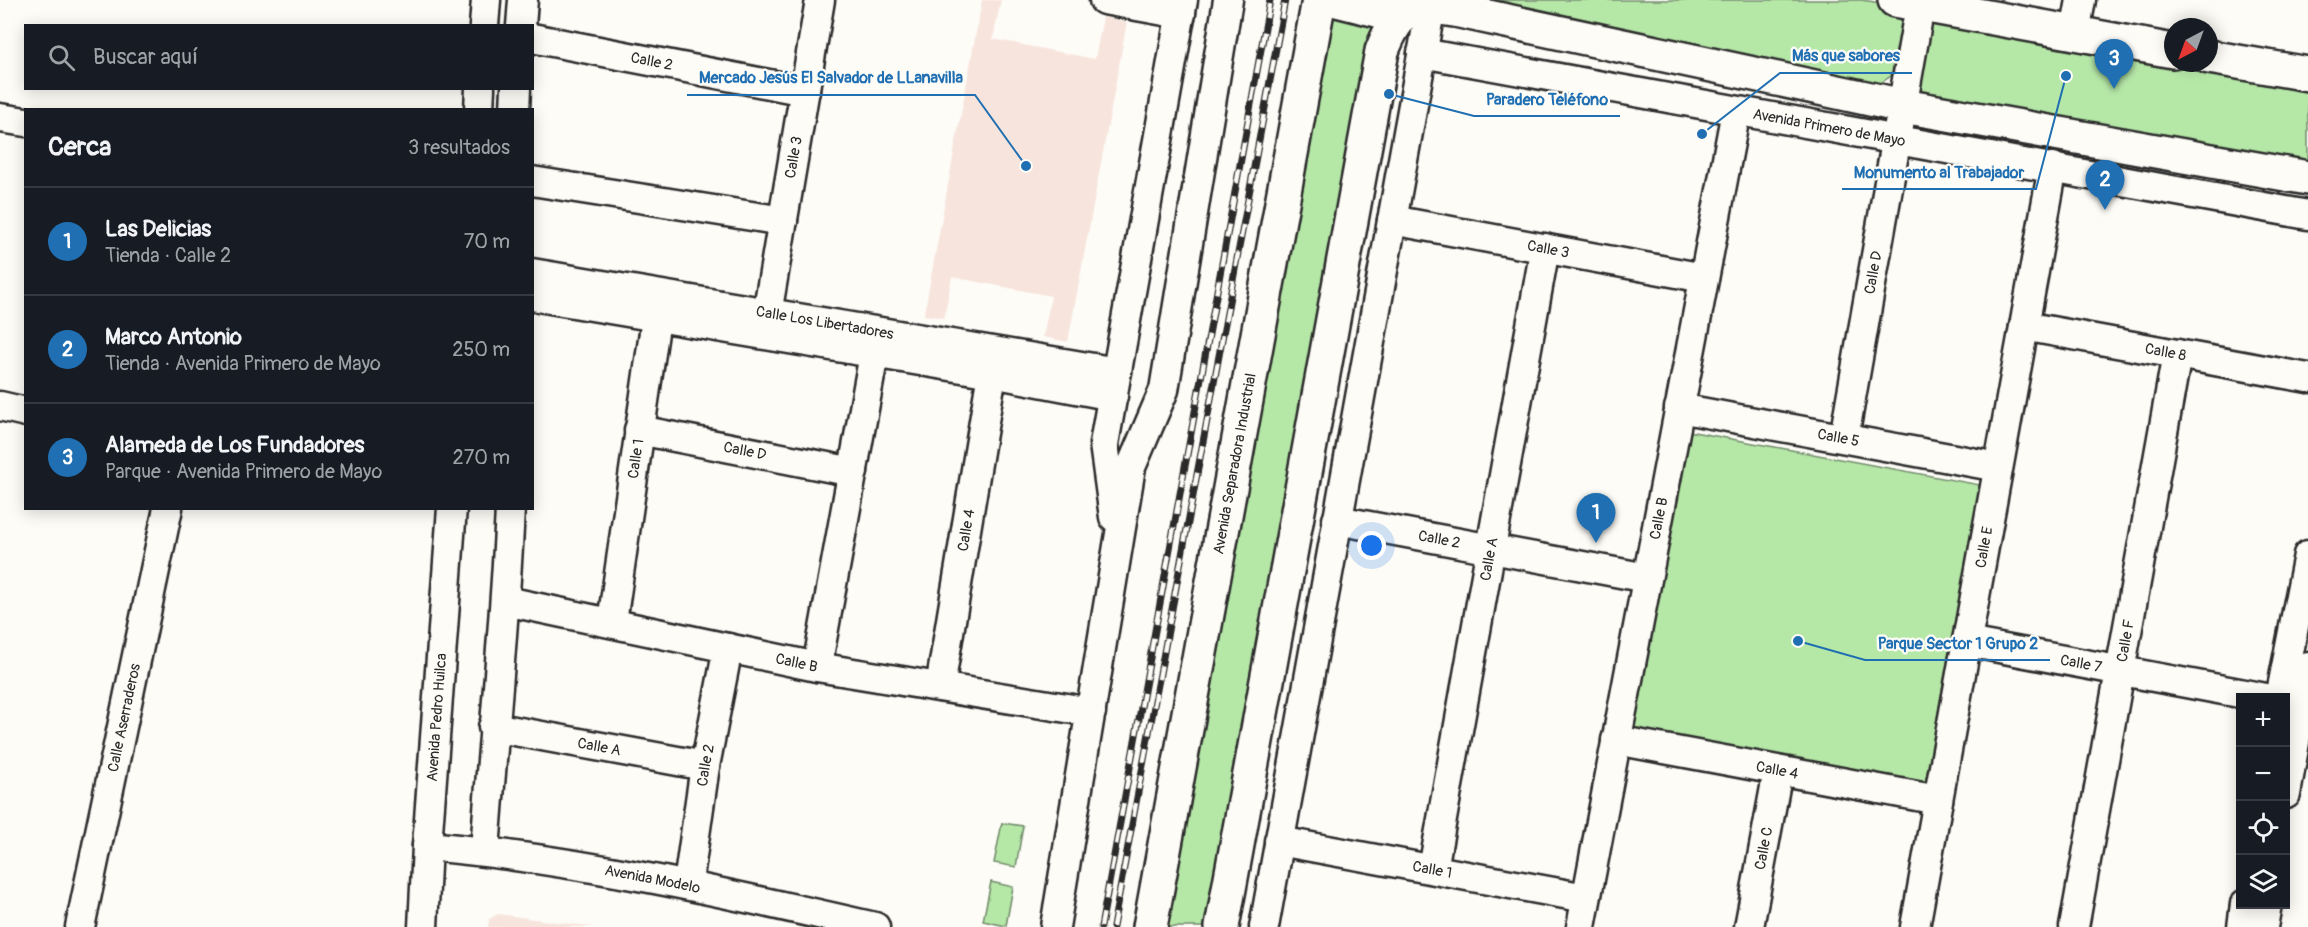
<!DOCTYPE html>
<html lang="es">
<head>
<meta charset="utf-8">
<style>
  :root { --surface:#171b24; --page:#20242c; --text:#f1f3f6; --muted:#9ea1a6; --line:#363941; --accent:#1f6fb2 }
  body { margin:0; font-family:Pangolin,sans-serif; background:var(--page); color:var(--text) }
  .controls { position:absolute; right:18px; bottom:18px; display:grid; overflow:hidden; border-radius:0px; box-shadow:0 3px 15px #0003 }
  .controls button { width:54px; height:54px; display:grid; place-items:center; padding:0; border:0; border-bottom:2px solid var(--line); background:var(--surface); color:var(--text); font:30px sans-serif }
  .compass { position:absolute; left:2164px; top:18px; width:54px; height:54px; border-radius:50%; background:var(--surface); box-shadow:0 3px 15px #0003; rotate:221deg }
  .you { position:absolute; left:1372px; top:546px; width:21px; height:21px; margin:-15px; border:4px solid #fff; border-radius:50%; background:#1a73e8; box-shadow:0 0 0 9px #1a73e833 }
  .badge { display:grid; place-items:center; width:39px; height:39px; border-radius:50%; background:var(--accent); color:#fff; font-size:20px; font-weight:700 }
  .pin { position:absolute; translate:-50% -50px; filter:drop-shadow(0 2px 3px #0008) }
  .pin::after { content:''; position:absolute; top:32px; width:21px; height:18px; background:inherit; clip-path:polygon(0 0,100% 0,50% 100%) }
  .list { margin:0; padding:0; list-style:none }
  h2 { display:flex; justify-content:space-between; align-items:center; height:78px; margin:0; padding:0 24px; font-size:26px }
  h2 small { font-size:20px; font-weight:400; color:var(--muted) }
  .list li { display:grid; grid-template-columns:39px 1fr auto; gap:18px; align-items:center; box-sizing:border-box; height:108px; padding:0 24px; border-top:2px solid var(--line) }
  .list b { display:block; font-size:22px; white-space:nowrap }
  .list p { margin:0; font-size:20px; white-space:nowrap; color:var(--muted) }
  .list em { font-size:20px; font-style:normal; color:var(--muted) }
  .icon { flex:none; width:33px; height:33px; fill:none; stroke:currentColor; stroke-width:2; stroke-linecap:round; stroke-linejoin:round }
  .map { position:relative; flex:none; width:2308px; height:927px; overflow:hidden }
  .search { position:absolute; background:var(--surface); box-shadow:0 3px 15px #0003; left:24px; top:24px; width:510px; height:66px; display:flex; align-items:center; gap:15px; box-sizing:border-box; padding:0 21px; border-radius:0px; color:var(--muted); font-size:22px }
  .panel { position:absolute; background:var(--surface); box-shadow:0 3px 15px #0003; left:24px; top:108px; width:510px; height:402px; border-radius:0px }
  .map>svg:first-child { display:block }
</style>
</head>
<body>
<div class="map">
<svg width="2308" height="927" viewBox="0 0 2308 927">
  <rect width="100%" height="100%" fill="#fdfcf7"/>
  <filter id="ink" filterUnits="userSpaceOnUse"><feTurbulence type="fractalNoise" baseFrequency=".0167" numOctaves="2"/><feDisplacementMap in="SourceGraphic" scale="12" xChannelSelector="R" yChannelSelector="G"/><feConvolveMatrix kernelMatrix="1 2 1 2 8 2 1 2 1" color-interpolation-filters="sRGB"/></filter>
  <g filter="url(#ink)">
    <path fill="#f7e5dd" d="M982,0h19l-8,39 102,20 8,-42 24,5 -59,320 -25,-5 8,-41 -99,-19 -8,41 -20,-3z
      M498,914l95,13h-105l1,-8z"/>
    <path fill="#b5e7a7" stroke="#708969" stroke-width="1.5" d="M1448,0h414c17,3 39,3 40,25l-11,51 -12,8z
      M1338,15l33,10 4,5 -165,897h-49l168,-905z
      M1926,21l247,42h26l109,20v83l-385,-74 -7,-7z
      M1683,430l297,55 -55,299 -297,-56z
      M1002,823l21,3 -7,41 -22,-4z
      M991,882l22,5 -7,39 -23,-5z"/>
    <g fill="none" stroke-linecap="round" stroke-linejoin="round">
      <g stroke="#2b2b2b" stroke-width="33">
        <g id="minor">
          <path d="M1104,0l77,14"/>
          <path d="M484,26l2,-26"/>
          <path d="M521,26l2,-26"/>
          <path d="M2075,33l6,-33"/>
          <path id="s1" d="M532,38l273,53"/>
          <path id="s2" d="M1422,53l886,162"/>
          <path d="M479,110l1,-22"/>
          <path d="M515,110l1,-22"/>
          <path d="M0,118l26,4"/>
          <path d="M532,181l251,40"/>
          <path id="s3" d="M1392,220l312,58"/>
          <path id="s4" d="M532,273l585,99"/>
          <path d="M532,296l460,77 121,23"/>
          <path id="s5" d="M767,314l53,-314"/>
          <path id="s6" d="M2024,326l284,52"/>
          <path d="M0,406l26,6"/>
          <path id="s7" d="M1679,408l319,59"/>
          <path id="s8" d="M639,430l214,42"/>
          <path id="s9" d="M1844,438l77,-438"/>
          <path d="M1114,517l-10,-73 79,-444"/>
          <path id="s10" d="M1337,520l310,58"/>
          <path id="s11" d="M506,601l311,66 274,45"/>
          <path id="s12" d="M612,622l47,-324"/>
          <path id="s13" d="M1967,642l299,56"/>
          <path d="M817,667l57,-313"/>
          <path id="s14" d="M940,687l52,-314"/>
          <path d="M2280,698l28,-143"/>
          <path id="s15" d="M493,727l212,39"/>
          <path id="s16" d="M1616,740l322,60"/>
          <path d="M2286,794l22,-127"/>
          <path id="s17" d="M1279,841l307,57"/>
          <path id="s18" d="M427,846c151,13 300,47 448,81"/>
          <path d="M485,851c8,-114 20,-228 25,-343"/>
          <path id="s19" d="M1433,869l112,-621"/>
          <path id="s20" d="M688,884l17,-118 23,-118"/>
          <path id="s21" d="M80,927l88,-419"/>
          <path id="s22" d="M423,927l4,-81 25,-338"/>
          <path d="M1055,927l76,-460 33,-77 64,-390"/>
          <path d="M1264,927l168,-927"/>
          <path id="s23" d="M1581,927l155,-816"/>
          <path id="s24" d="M1749,927l29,-156"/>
          <path id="s25" d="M1915,927l138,-760"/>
          <path id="s26" d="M2074,927l103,-573"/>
          <path d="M2242,927l3,-23"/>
          <path d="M2263,927l4,-23"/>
        </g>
      </g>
      <g stroke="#2b2b2b" stroke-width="38">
        <g id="major">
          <path d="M1337,0l64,16"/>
          <path d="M1895,0l278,51"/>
          <path d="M2209,57l99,17"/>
          <path id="s27" d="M1150,927l169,-927"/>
          <path d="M1222,927l160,-876c6,-16 16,-39 35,-44 11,-2 26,2 38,3l448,96 405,72"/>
        </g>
      </g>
      <use href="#minor" stroke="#fdfcf7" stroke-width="28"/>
      <use href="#major" stroke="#fdfcf7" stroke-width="33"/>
      <g stroke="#2b2b2b" stroke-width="7">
        <path id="rail" d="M1101,927l169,-927
          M1113,927l172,-927"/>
      </g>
      <use href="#rail" stroke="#fdfcf7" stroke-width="4.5" stroke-dasharray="14" stroke-linecap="butt"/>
    </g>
  </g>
  <g text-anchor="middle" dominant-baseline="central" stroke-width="4.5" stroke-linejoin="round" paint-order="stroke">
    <g font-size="15" fill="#2b2b2b" stroke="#fdfcf7">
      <text stroke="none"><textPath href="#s1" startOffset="122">Calle 2</textPath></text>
      <text stroke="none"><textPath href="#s2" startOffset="414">Avenida Primero de Mayo</textPath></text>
      <text stroke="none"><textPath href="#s5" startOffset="159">Calle 3</textPath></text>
      <text stroke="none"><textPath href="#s3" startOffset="159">Calle 3</textPath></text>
      <text stroke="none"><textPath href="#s9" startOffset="168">Calle D</textPath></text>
      <text stroke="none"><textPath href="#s4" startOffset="297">Calle Los Libertadores</textPath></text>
      <text stroke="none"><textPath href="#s6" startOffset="144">Calle 8</textPath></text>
      <text stroke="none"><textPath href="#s7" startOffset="162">Calle 5</textPath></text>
      <text stroke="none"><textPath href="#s8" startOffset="108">Calle D</textPath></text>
      <text stroke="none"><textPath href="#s12" startOffset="165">Calle 1</textPath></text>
      <text stroke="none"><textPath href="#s27" startOffset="471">Avenida Separadora Industrial</textPath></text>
      <text stroke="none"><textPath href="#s23" startOffset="416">Calle B</textPath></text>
      <text stroke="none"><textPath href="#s14" startOffset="159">Calle 4</textPath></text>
      <text stroke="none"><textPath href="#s10" startOffset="104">Calle 2</textPath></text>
      <text stroke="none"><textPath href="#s25" startOffset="386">Calle E</textPath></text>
      <text stroke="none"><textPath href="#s19" startOffset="315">Calle A</textPath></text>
      <text stroke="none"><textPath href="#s26" startOffset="291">Calle F</textPath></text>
      <text stroke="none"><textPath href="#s11" startOffset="297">Calle B</textPath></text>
      <text stroke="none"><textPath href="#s13" startOffset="116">Calle 7</textPath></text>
      <text stroke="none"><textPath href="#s21" startOffset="214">Calle Aserraderos</textPath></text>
      <text stroke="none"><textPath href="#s22" startOffset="210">Avenida Pedro Huilca</textPath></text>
      <text stroke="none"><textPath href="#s15" startOffset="108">Calle A</textPath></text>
      <text stroke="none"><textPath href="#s20" startOffset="120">Calle 2</textPath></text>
      <text stroke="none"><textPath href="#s16" startOffset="164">Calle 4</textPath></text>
      <text stroke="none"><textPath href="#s24" startOffset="80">Calle C</textPath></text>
      <text stroke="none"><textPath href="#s17" startOffset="156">Calle 1</textPath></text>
      <text stroke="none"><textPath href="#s18" startOffset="228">Avenida Modelo</textPath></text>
    </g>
  </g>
  <path fill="none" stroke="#1f6fb2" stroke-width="2" d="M1702 134L1780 73H1912M1026 166L975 95H687M1389 94L1474 116H1620M2066 76L2036 189H1842M1798 641L1865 660H2050"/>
  <g fill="#1f6fb2" stroke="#fdfcf7" stroke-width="2">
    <circle cx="1702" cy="134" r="6"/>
    <circle cx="1026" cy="166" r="6"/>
    <circle cx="1389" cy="94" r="6"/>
    <circle cx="2066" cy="76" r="6"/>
    <circle cx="1798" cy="641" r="6"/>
  </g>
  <g font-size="16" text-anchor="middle" font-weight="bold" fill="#1f6fb2" stroke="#fdfcf7" stroke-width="4.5" stroke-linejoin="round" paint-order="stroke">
    <text x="1846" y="61">Más que sabores</text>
    <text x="831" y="83">Mercado Jesús El Salvador de LLanavilla</text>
    <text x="1547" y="105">Paradero Teléfono</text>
    <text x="1939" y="178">Monumento al Trabajador</text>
    <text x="1958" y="649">Parque Sector 1 Grupo 2</text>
  </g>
</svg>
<div class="controls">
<button>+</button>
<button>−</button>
<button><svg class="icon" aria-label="locate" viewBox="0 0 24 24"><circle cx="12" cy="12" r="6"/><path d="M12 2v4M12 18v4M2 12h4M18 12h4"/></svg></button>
<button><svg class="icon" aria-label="layers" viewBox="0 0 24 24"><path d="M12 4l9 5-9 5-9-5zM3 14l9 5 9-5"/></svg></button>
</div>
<svg class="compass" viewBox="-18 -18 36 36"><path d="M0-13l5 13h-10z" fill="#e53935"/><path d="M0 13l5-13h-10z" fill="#9ea1a6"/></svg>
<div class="you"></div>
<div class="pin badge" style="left:1596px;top:543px">1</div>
<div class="pin badge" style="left:2105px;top:210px">2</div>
<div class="pin badge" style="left:2114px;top:89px">3</div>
<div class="search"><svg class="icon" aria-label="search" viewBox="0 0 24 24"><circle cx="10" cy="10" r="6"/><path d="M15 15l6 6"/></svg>Buscar aquí</div>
<section class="panel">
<h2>Cerca<small>3 resultados</small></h2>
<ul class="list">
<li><span class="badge">1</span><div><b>Las Delicias</b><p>Tienda · Calle 2</p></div><em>70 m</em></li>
<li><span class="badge">2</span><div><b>Marco Antonio</b><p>Tienda · Avenida Primero de Mayo</p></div><em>250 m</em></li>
<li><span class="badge">3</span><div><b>Alameda de Los Fundadores</b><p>Parque · Avenida Primero de Mayo</p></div><em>270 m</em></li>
</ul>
</section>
</div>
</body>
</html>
